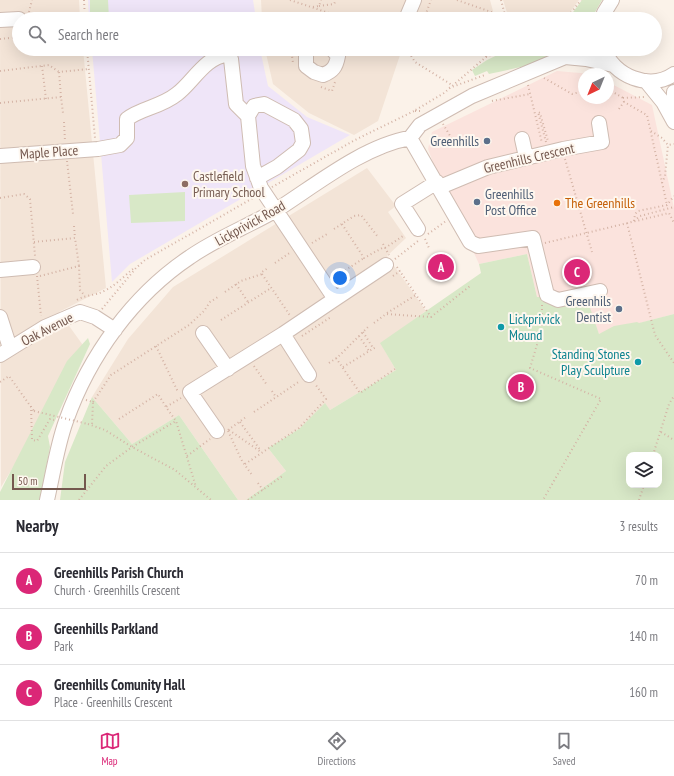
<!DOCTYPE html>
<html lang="en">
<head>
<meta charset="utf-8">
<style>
  :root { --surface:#fff; --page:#f7f7f7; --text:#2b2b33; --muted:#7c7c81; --line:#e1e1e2; --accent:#db2777 }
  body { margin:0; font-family:"PT Sans Narrow",sans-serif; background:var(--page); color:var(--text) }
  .controls { position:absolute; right:12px; bottom:12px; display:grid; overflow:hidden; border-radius:8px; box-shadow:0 4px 16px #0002 }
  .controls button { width:36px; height:36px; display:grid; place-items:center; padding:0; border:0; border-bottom:1px solid var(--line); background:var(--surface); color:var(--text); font:20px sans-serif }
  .compass { position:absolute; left:578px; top:68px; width:36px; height:36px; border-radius:50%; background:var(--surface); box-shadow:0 4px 16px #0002; rotate:223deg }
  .scale { position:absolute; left:12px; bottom:10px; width:74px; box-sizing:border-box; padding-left:4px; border:2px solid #74584e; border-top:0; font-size:11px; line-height:14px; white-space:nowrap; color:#74584e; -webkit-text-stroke:3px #fef7ef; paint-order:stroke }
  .you { position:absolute; left:340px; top:278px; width:14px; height:14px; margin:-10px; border:3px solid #fff; border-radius:50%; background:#1a73e8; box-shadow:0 0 0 6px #1a73e833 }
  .badge { display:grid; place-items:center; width:26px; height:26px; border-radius:50%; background:var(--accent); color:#fff; font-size:13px; font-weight:700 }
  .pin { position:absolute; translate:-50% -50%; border:2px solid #fff; box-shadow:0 1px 4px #0006 }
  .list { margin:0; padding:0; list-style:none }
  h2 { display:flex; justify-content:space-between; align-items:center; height:52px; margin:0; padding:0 16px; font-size:17px }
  h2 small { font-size:13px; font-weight:400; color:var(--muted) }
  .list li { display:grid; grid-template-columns:26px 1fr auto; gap:12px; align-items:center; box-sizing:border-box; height:56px; padding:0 16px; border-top:1px solid var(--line) }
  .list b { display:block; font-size:15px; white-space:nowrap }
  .list p { margin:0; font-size:13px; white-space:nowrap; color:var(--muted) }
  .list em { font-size:13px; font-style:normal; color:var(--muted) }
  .icon { flex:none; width:22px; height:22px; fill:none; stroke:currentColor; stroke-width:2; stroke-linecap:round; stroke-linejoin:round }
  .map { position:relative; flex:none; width:674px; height:500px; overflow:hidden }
  .search { position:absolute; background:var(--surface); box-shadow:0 4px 16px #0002; left:12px; right:12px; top:12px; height:44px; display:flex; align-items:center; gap:10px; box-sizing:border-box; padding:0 14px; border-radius:22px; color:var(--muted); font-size:15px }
  .sheet { height:220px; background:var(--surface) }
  nav { display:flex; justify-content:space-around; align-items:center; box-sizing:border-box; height:56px; border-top:1px solid var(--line); background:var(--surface); font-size:11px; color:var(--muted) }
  nav a { display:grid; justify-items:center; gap:2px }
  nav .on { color:var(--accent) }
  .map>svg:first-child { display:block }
</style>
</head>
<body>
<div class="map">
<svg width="674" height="500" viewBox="0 0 674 500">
  <rect width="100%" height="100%" fill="#fbf2e9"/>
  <path fill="#f3e4d7" d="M0,0h79l1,19h-61v30h64l23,239 -47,24 26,36 -84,139z
    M261,0h229l3,11 -2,8h-229z
    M503,0h76l-14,19h-56z
    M265,49h137l-24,72 -24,14 -45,-22 -36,-29z
    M367,168l29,38 -8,6 18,26 -19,18 39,55 -45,33 15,26 -66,40 -5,-6 -26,25 -31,19 18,23 -40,29h-8l-59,-85 -47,29 -40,-47 36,-58 45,-52z"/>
  <path fill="#fbe3dd" d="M557,71l35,3h-8v24h24v-16l44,23 22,103v106l-75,20 -14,-38 -48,1 -10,-43 -48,10 -45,-99 -6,-16 4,-17z"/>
  <path fill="#efe5f8" d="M88,0h165l3,19h-167z
    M92,49h168l8,37 39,31 43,18 -220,129 -18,18z"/>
  <path fill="#d8e8c7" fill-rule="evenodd" d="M90,0h18l1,19h-19z
    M582,0h20l-11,19h-23z
    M510,49h56c-15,14 -57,20 -77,25l-2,-3 -12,5 -3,-6 15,-10z
    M185,192v29l-54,2 -2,-28z
    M527,254l10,43 49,-1 13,38 15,-8 23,-4 2,1 35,-9v186h-428l40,-29 -18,-23 31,-19 26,-26 5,7 66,-40 -16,-27 101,-70 -2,-9zM629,455h30v30h-30z
    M88,338l2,6 -42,92 2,11 -10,53h-40v-8l67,-131z
    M92,397l40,47 47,-29 59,85h-178l5,-38z"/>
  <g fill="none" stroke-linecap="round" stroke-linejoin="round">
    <g stroke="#cfbcb2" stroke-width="16">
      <path id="minor" d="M406,19l8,-19
        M603,19l1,-6 8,-13
        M0,20l19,-1
        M310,49l-4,3v14l8,6 9,3c10,-4 13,-8 15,-19l-6,-7
        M604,49c9,27 46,42 70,25
        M565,57l21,2 27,6
        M646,81l17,21 11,20
        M673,118l1,-26
        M410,138l60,104 8,4 55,-8 14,57 11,5 42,-9
        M522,139l4,18
        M0,156l98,-7 22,-4 7,-7v-19c14,-11 34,-12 50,-25 15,-11 29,-38 50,-39l4,4 5,45 12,12
        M440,187l48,-20 75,-18 39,-7 -3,-19
        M418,229l-16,-25 35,-22
        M0,270l33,-3
        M335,299l51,-34
        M0,317l10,31
        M203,333l25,36
        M283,334l26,41
        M0,355l45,-28 35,-15 15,5 20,13
        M217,431l-27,-39 93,-58 52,-35 -74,-111 -8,-22 -5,-50 6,-10 10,-2 30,16 7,9 2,14 -4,7 -22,17 -20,11
        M47,500c6,-26 10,-54 19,-79 23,-65 67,-126 124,-164 27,-19 59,-31 88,-48 39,-25 86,-63 132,-71l10,-13 52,-29 93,-39 12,-8"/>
    </g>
    <path stroke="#d4b3a5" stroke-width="2" stroke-dasharray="1 3" stroke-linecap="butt" d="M84,0l1,19
      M290,0l57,19
      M457,0l40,14 -1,5
      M501,0l5,19
      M319,6l15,-2 2,-4
      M313,7l6,-1 2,-6
      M29,12l3,-12
      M497,14l8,1
      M76,19l9,-1
      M336,19l3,-3
      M424,19l7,-19
      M566,19l15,-19
      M0,39l19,-2
      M87,49l8,89
      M291,49l2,14
      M407,49l8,13 37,23
      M88,54l37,-1
      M486,57l2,-8
      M42,66l4,33
      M0,71l49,-6 10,7
      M544,78l28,16 12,-3
      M528,85l14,58
      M321,87l11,4 3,-9
      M449,88l36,-13
      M608,89l15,9
      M61,97l-2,-25 30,-3
      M492,101l38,-7
      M624,102l-1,-4 21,-1
      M0,103l61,-6 2,16
      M619,109l5,-7 23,13 20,90
      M420,111h-6l30,-18 42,-36 19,-8
      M64,122l1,19
      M443,124l12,20
      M651,131l11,7 6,7 6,-1
      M546,142l-8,-30 2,1 8,28
      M565,159l27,93
      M67,161l6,53
      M662,183l3,-7 3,-31
      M272,187l83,-47 59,-29
      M0,198l24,-4 6,5 5,57
      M634,221l1,-7 3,-3 29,-6 7,-9
      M634,221l6,-5 34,-9
      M627,223l28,112 19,28
      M342,224l22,34 20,-11
      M74,226l1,12
      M334,229l20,-13 7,-1 17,22
      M428,234l18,-13
      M425,239l4,9
      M34,242l41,-4 4,28
      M312,243l15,-9
      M545,243l124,-30 5,10
      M383,244l6,11
      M385,248l18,-12
      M395,259l23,-18
      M275,263l16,-11
      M397,267l34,50
      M262,274l29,43
      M37,276l4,40
      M40,276l39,-10 1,24 5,6
      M393,276l7,-5
      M335,277l29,-19
      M236,284l12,18
      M225,292l16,-11 21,-7v-2l6,-4
      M77,300c10,-6 18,-4 27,-9 11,-5 20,-15 29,-22
      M542,305v23l-12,40 71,31 -58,101
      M102,309l34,-41 9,-8 108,-62
      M387,313l29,-18
      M221,320l50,-32
      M374,323l12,-9 45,3 39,-31
      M363,332l10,16
      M302,336l29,-19
      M359,336l10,15
      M156,346l22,46
      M336,358l24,35 35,-24
      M329,363l9,-6 30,-30
      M254,366l13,19
      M343,367l33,-20
      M0,382l9,-6 25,35
      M272,391l4,6
      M181,398l-15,9 10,14 20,66
      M86,400l7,2 -1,23
      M93,402l18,-27 78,-50 15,-14 6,-9 8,-5
      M31,406l1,34 5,1 13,-22 4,1
      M254,412l46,-31
      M119,419l39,-25 8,13
      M240,422l21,29
      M88,424l17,6 27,17 43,23 36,30
      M228,430l18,-13
      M229,430l32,22
      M228,431l14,30 10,14
      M661,432l13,8
      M653,455l16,-51 5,-8
      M187,456l23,-17
      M245,464l54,-36 27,-29 -11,-15
      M258,483l5,7
      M79,500l27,-34 26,-19 44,-26
      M248,500l36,-25
      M639,500l5,-15"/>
    <use href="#minor" stroke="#fff" stroke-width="14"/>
    <path stroke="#d4b3a5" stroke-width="2" stroke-dasharray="1 3" stroke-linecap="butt" d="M34,411l54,13"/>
  </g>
  <g fill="#5c6f8a" stroke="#fef7ef" stroke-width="1.5">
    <circle cx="487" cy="141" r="4"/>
    <circle cx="477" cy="202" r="4"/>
    <circle cx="619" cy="309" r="4"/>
  </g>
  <circle fill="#8d6e63" stroke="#fef7ef" stroke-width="1.5" cx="185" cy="184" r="4"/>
  <circle fill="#e8710a" stroke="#fef7ef" stroke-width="1.5" cx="557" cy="203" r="4"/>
  <g fill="#0f9aa8" stroke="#fef7ef" stroke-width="1.5">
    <circle cx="501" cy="327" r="4"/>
    <circle cx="638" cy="362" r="4"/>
  </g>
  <g text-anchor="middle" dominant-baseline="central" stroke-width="4" stroke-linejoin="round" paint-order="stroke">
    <g font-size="14" fill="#4e5e75" stroke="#fef7ef" text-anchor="end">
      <text x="479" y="141">Greenhills</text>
      <text x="485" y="194" text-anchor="start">Greenhills<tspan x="485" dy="16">Post Office</tspan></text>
      <text x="611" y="301">Greenhils<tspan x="611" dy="16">Dentist</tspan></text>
    </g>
    <g font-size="14" fill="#74584e" stroke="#fef7ef">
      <text transform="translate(49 152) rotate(-4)">Maple Place</text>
      <text transform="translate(529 158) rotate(-13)">Greenhills Crescent</text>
      <text transform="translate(250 223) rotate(-29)">Lickprivick Road</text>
      <text transform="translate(47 329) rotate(-27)">Oak Avenue</text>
    </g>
    <g font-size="14" fill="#785e54" stroke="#fef7ef" text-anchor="start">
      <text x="193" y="176">Castlefield<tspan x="193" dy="16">Primary School</tspan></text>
    </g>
    <g font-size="14" fill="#c56008" stroke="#fef7ef" text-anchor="start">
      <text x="565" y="203">The Greenhills</text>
    </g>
    <g font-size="14" fill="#0d838f" stroke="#fef7ef" text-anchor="start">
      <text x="509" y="319">Lickprivick<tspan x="509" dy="16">Mound</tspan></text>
      <text x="630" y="354" text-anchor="end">Standing Stones<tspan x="630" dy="16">Play Sculpture</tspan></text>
    </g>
  </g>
</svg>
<div class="controls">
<button><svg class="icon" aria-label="layers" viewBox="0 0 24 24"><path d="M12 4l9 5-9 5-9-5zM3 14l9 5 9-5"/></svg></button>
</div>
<svg class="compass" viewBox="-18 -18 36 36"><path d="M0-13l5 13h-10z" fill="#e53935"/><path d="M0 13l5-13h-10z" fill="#7c7c81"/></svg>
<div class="scale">50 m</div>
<div class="you"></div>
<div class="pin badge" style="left:441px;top:267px">A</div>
<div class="pin badge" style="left:521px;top:387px">B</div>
<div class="pin badge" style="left:577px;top:272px">C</div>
<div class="search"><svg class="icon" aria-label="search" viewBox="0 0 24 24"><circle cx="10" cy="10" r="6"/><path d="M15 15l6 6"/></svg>Search here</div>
</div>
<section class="sheet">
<h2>Nearby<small>3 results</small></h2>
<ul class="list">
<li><span class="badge">A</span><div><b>Greenhills Parish Church</b><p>Church · Greenhills Crescent</p></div><em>70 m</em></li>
<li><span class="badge">B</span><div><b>Greenhills Parkland</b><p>Park</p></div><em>140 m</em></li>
<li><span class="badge">C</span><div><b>Greenhills Comunity Hall</b><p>Place · Greenhills Crescent</p></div><em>160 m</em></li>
</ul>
</section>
<nav>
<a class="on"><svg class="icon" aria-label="map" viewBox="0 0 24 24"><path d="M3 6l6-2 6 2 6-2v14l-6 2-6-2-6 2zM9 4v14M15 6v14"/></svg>Map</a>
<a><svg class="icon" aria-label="directions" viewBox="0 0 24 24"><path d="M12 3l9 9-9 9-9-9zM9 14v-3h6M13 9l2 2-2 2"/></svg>Directions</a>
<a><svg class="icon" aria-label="saved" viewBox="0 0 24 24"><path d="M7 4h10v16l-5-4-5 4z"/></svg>Saved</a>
</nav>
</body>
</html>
